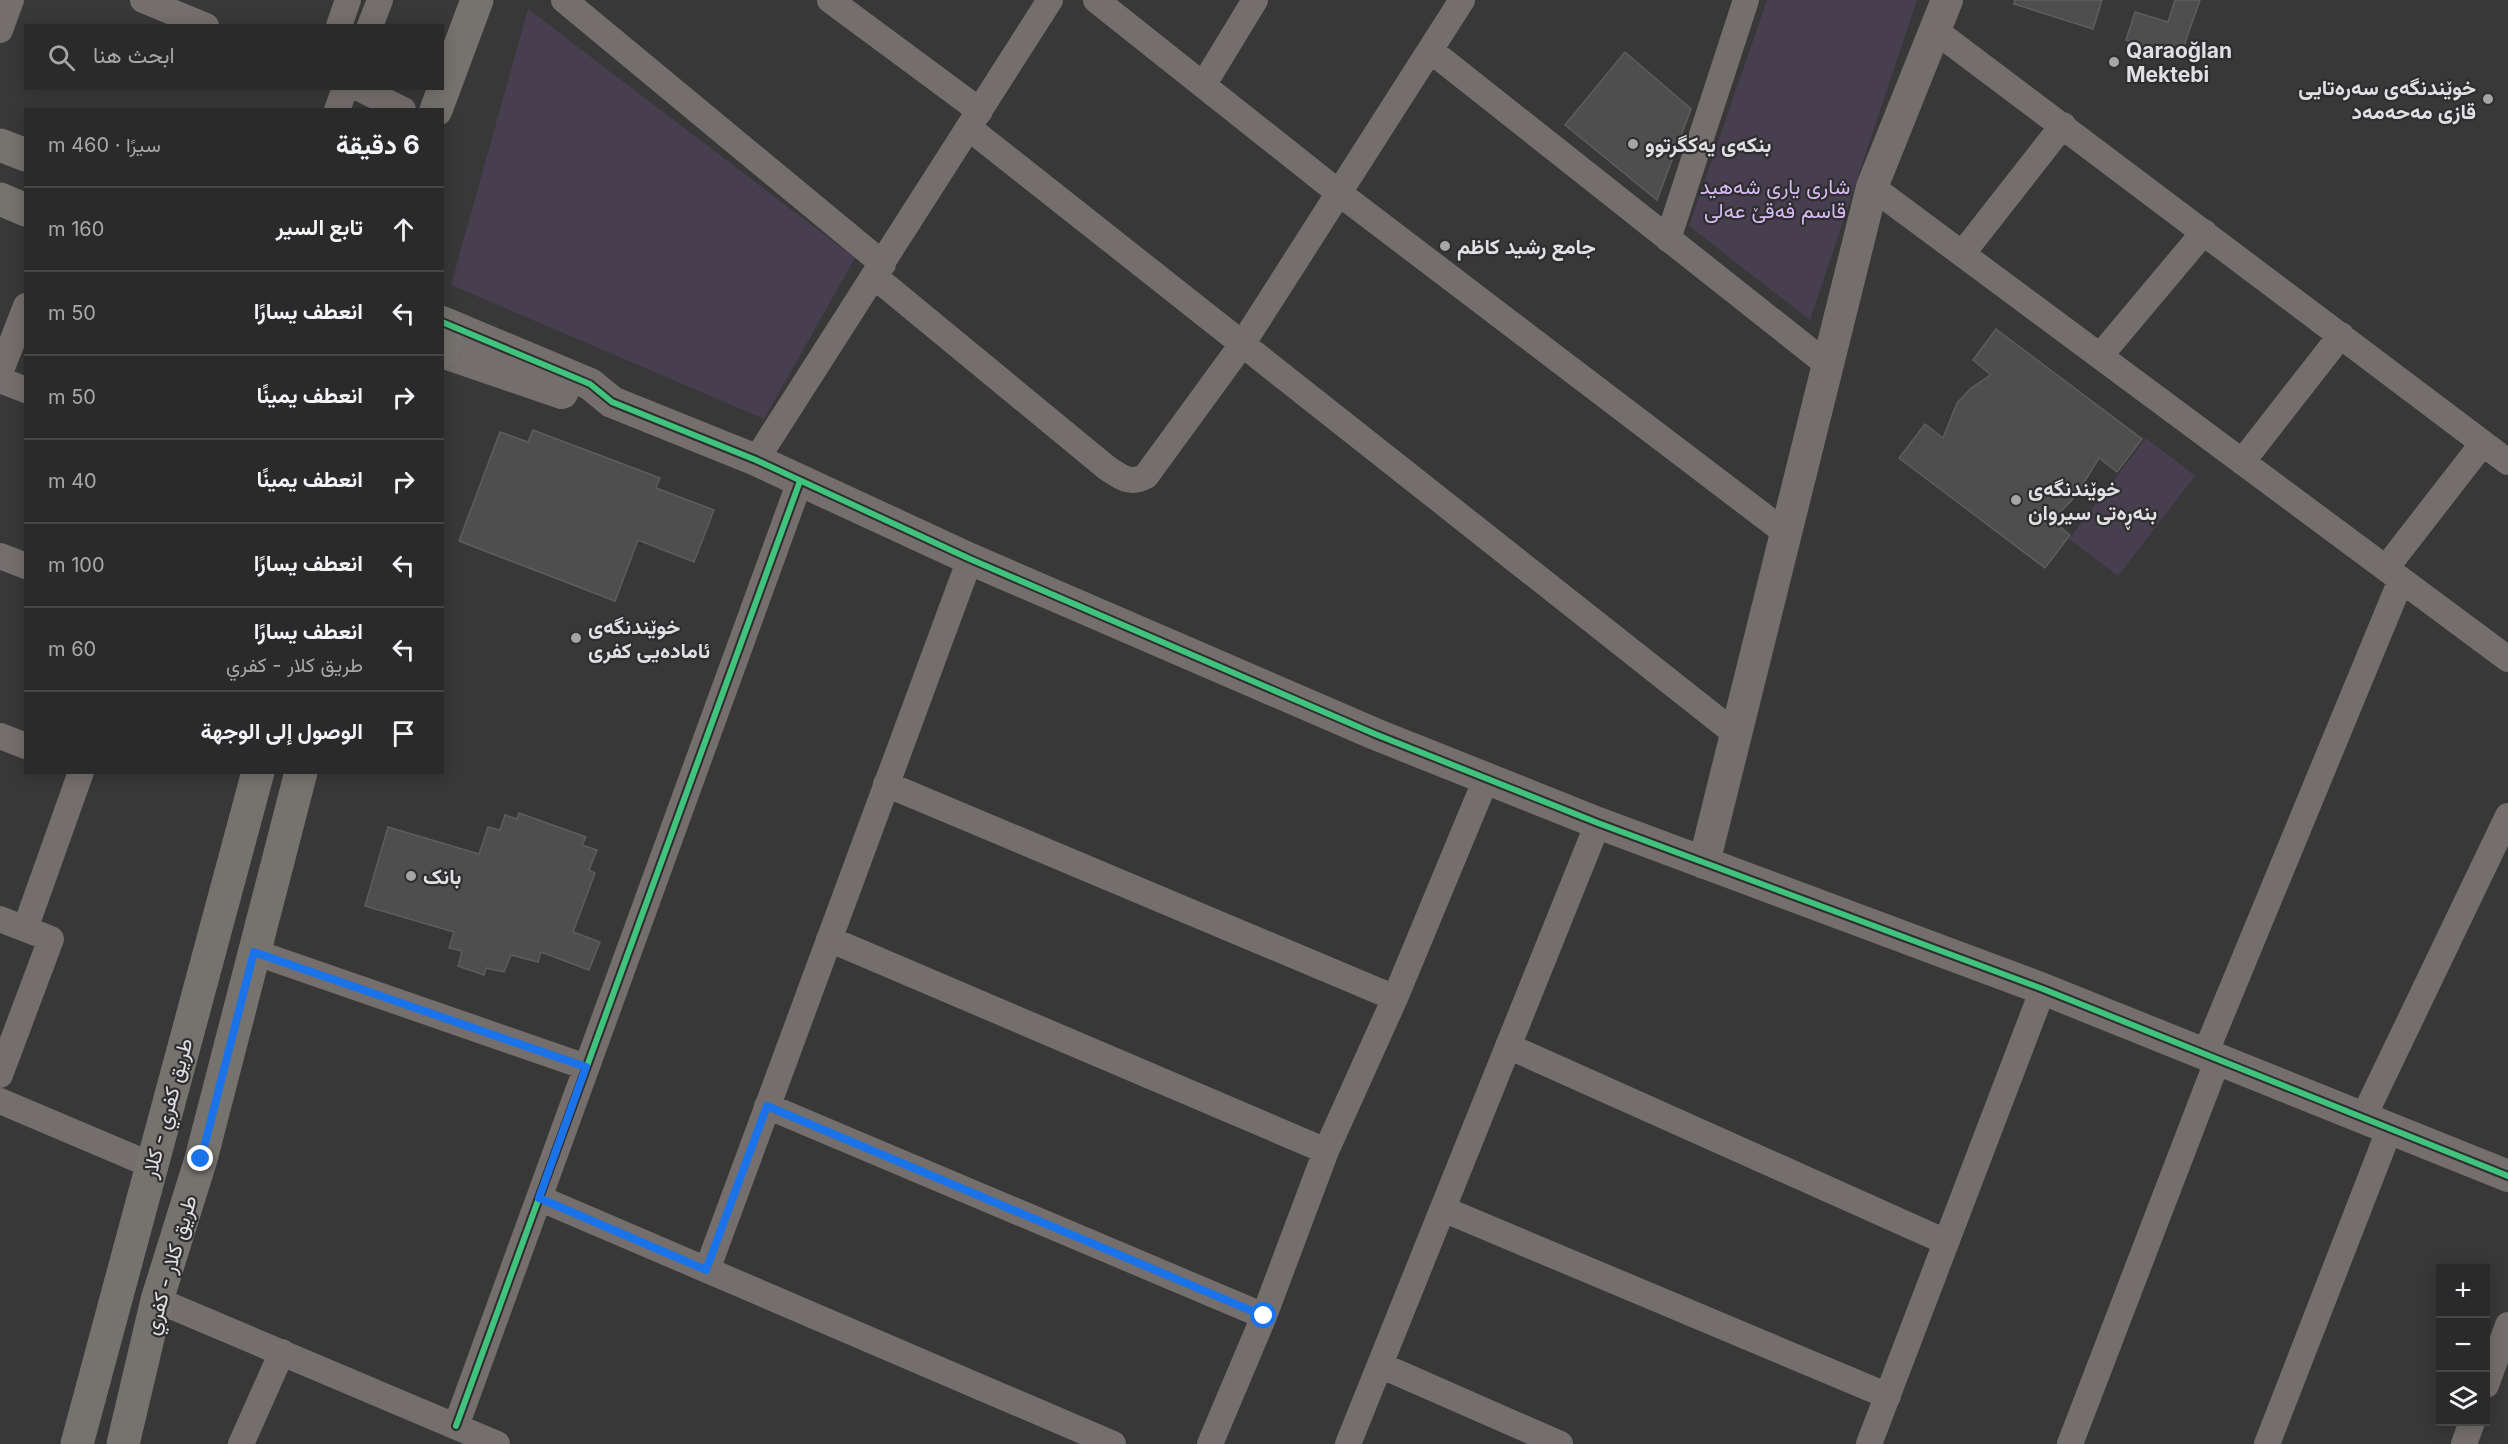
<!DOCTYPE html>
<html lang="ar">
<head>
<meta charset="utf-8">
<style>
  :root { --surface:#2a2a2b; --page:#323233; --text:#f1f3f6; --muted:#a5a7a9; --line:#464647 }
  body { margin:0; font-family:Inter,Vazirmatn,sans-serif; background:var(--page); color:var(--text); direction:rtl }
  .controls { position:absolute; right:18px; bottom:18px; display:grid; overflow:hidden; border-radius:0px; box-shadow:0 3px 15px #0003 }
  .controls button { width:54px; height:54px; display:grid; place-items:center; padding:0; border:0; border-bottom:2px solid var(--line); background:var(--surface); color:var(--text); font:30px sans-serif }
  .stop { position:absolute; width:18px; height:18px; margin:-14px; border:4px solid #1a73e8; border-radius:50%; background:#fff }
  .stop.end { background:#1a73e8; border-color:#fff; box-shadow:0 2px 6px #0008 }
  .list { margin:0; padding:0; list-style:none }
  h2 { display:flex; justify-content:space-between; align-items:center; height:78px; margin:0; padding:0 24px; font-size:26px }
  h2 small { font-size:20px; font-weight:400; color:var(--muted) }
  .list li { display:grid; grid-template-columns:39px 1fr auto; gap:18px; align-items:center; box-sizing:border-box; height:84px; padding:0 24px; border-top:2px solid var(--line) }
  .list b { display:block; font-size:22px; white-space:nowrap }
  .list p { margin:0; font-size:20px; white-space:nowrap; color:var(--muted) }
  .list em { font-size:20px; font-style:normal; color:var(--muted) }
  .icon { flex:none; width:33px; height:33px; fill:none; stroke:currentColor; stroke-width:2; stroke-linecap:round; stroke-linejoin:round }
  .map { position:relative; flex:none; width:2508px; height:1444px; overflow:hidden; direction:ltr }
  .search { position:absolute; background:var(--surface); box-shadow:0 3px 15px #0003; left:24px; top:24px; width:420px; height:66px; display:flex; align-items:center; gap:15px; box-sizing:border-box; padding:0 21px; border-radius:0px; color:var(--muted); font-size:22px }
  .panel { position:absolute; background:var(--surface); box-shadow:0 3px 15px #0003; left:24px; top:108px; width:420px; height:666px; border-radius:0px; direction:rtl }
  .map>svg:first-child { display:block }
</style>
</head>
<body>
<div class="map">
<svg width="2508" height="1444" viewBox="0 0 2508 1444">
  <rect width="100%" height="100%" fill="#383839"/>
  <path fill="#473e4f" d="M1767,0h150l-107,320 -121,-94z
    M528,9l327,249 -91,161 -313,-134z
    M2146,438l49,38 -77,100 -49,-37z"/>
  <path fill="#4e4e4f" stroke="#5d5d5e" stroke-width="1.5" d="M2015,0h87l-9,29 -79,-25z
    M2175,0h25l-20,57 -54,-17 9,-28 33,10z
    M1625,52l66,57 -34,91 -92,-75z
    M1996,329l146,110 -25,33 -18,-14 -24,39 -23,23 18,15 -25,33 -146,-110 26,-34 18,14 14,-35 14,-15 20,-13 -18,-15z
    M533,430l127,48 -4,10 58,22 -20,52 -56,-22 -23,61 -156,-60 41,-109 28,10z
    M519,813l67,24 -4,8 15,5 -8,20 6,3 -22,59 27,10 -11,28 -48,-18 -3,10 -27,-7 -7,17 -18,-4 -2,7 -26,-9 4,-15 -13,-3 5,-16 -89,-26 23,-79 91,27 9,-27 12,3 5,-15 12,4z"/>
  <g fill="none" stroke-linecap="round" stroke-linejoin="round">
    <path stroke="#746f6d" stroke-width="26" d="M143,0l63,26
      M564,0l319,264
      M830,0l150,111
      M1096,0l243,193 447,340
      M339,26l9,-26
      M370,26l10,-26
      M1933,29l575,433
      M0,30l11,-30
      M1430,50l398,315
      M1204,84l51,-84
      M359,88l44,22
      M337,110l8,-22
      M969,128l767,606
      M1872,187l636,472
      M1668,239l78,-239
      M1962,254l101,-129
      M874,276l233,192c14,9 23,17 39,8l97,-133 219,-343
      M2100,356l104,-124
      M0,373l26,-67
      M0,380l26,10
      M756,460l294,-460
      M2242,462l99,-127
      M0,556l26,10
      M2386,568l97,-125
      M0,736l26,10
      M886,784l509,214
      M0,919l51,20 -51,136
      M25,929l56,-157
      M829,939l497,212
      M254,952l332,115
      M1508,1046l438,196
      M2205,1054l196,-474
      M0,1101l151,64
      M767,1106l497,210
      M2363,1118l145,-302
      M539,1198l574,246
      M1443,1209l445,187
      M707,1270l263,-711
      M157,1300l340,144
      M1380,1365l180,79
      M2486,1385l22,-60
      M456,1426l344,-945
      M241,1444l41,-92
      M1210,1444l54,-128 62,-165 69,-153 91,-219
      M1348,1444l250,-621
      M1869,1444l174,-455
      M2070,1444l148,-385
      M2267,1444l123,-316
      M2464,1444l8,-22"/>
    <path stroke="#746f6d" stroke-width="32" d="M442,322l148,62 22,18 144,58 214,99 405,175 223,89 445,166 465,187
      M442,352l120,41
      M1704,863l168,-676 75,-187"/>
    <path stroke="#76736f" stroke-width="33" d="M436,110l41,-110
      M0,145l26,10
      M0,199l26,11
      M442,323l3,14 -3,14
      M77,1444l181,-672
      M123,1444l34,-144 44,-141 100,-387"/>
    <g stroke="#2e2d2f" stroke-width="10">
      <path id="cycleway" d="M442,322l148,62 22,18 144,58 214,99 405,175 223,89 445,166 465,187
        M456,1426l344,-945"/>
    </g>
    <use href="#cycleway" stroke="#40c37c" stroke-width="6"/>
  </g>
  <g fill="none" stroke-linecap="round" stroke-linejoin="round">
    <path stroke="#1a73e8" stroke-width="8" d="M201,1159l53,-207 332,115 -47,131 167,72 61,-164 497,210"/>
  </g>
  <g fill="#a5a5a6" stroke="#2e2d2f" stroke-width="2">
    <circle cx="2114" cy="62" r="6"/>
    <circle cx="2488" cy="99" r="6"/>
    <circle cx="1633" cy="144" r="6"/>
    <circle cx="1445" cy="246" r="6"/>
    <circle cx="2016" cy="500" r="6"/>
    <circle cx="576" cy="638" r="6"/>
    <circle cx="411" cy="876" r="6"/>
  </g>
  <g text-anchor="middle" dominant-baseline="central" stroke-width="4.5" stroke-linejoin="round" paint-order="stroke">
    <g font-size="21" font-weight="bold" fill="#e0dfe1" stroke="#2e2d2f" text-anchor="start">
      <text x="2126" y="50">Qaraoğlan<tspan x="2126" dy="24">Mektebi</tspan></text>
      <text x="2476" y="87" text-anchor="end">خوێندنگەی سەرەتایی<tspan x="2476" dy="24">قازی مەحەمەد</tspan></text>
      <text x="1645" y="144">بنکەی یەکگرتوو</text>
      <text x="1457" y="246">جامع رشيد كاظم</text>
      <text x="2028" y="488">خوێندنگەی<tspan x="2028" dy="24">بنەڕەتی سیروان</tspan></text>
      <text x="588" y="626">خوێندنگەی<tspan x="588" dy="24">ئامادەیی کفری</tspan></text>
      <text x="423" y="876">بانک</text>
    </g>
    <g font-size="21" fill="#d9bbf4" stroke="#2e2d2f">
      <text x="1775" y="186">شاری یاری شەهید<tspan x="1775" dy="24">قاسم فەقێ عەلی</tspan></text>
    </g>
    <g font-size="21" fill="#e0dfe1" stroke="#2e2d2f">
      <text transform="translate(167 1108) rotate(-75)">طريق كفري - كلار</text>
      <text transform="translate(170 1265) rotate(-74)">طريق كلار - كفري</text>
    </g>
  </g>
</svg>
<div class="controls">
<button>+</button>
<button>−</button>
<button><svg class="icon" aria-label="layers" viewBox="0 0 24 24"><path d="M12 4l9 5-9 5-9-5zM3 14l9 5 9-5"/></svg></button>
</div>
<div class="stop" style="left:1264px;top:1316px"></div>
<div class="stop end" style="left:201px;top:1159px"></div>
<div class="search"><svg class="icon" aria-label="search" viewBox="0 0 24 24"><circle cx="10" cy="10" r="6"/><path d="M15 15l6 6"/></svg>ابحث هنا</div>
<section class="panel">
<h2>6 دقيقة<small>سيرًا · 460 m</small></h2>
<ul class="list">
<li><svg class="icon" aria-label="ahead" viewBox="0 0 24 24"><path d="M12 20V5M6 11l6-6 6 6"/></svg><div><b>تابع السير</b></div><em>160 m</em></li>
<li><svg class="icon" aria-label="left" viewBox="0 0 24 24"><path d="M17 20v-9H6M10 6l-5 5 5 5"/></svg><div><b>انعطف يسارًا</b></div><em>50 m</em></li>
<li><svg class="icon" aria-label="right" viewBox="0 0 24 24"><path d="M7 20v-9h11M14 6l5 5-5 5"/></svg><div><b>انعطف يمينًا</b></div><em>50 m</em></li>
<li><svg class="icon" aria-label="right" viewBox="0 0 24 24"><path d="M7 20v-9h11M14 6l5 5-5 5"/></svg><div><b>انعطف يمينًا</b></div><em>40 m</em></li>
<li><svg class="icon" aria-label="left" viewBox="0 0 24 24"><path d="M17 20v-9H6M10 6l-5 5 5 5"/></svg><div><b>انعطف يسارًا</b></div><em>100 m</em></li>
<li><svg class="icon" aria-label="left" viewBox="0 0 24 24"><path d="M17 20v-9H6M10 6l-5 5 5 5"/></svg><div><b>انعطف يسارًا</b><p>طريق كلار - كفري</p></div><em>60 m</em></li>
<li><svg class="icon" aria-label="arrive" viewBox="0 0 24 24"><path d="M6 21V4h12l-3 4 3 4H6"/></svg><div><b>الوصول إلى الوجهة</b></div></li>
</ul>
</section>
</div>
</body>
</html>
